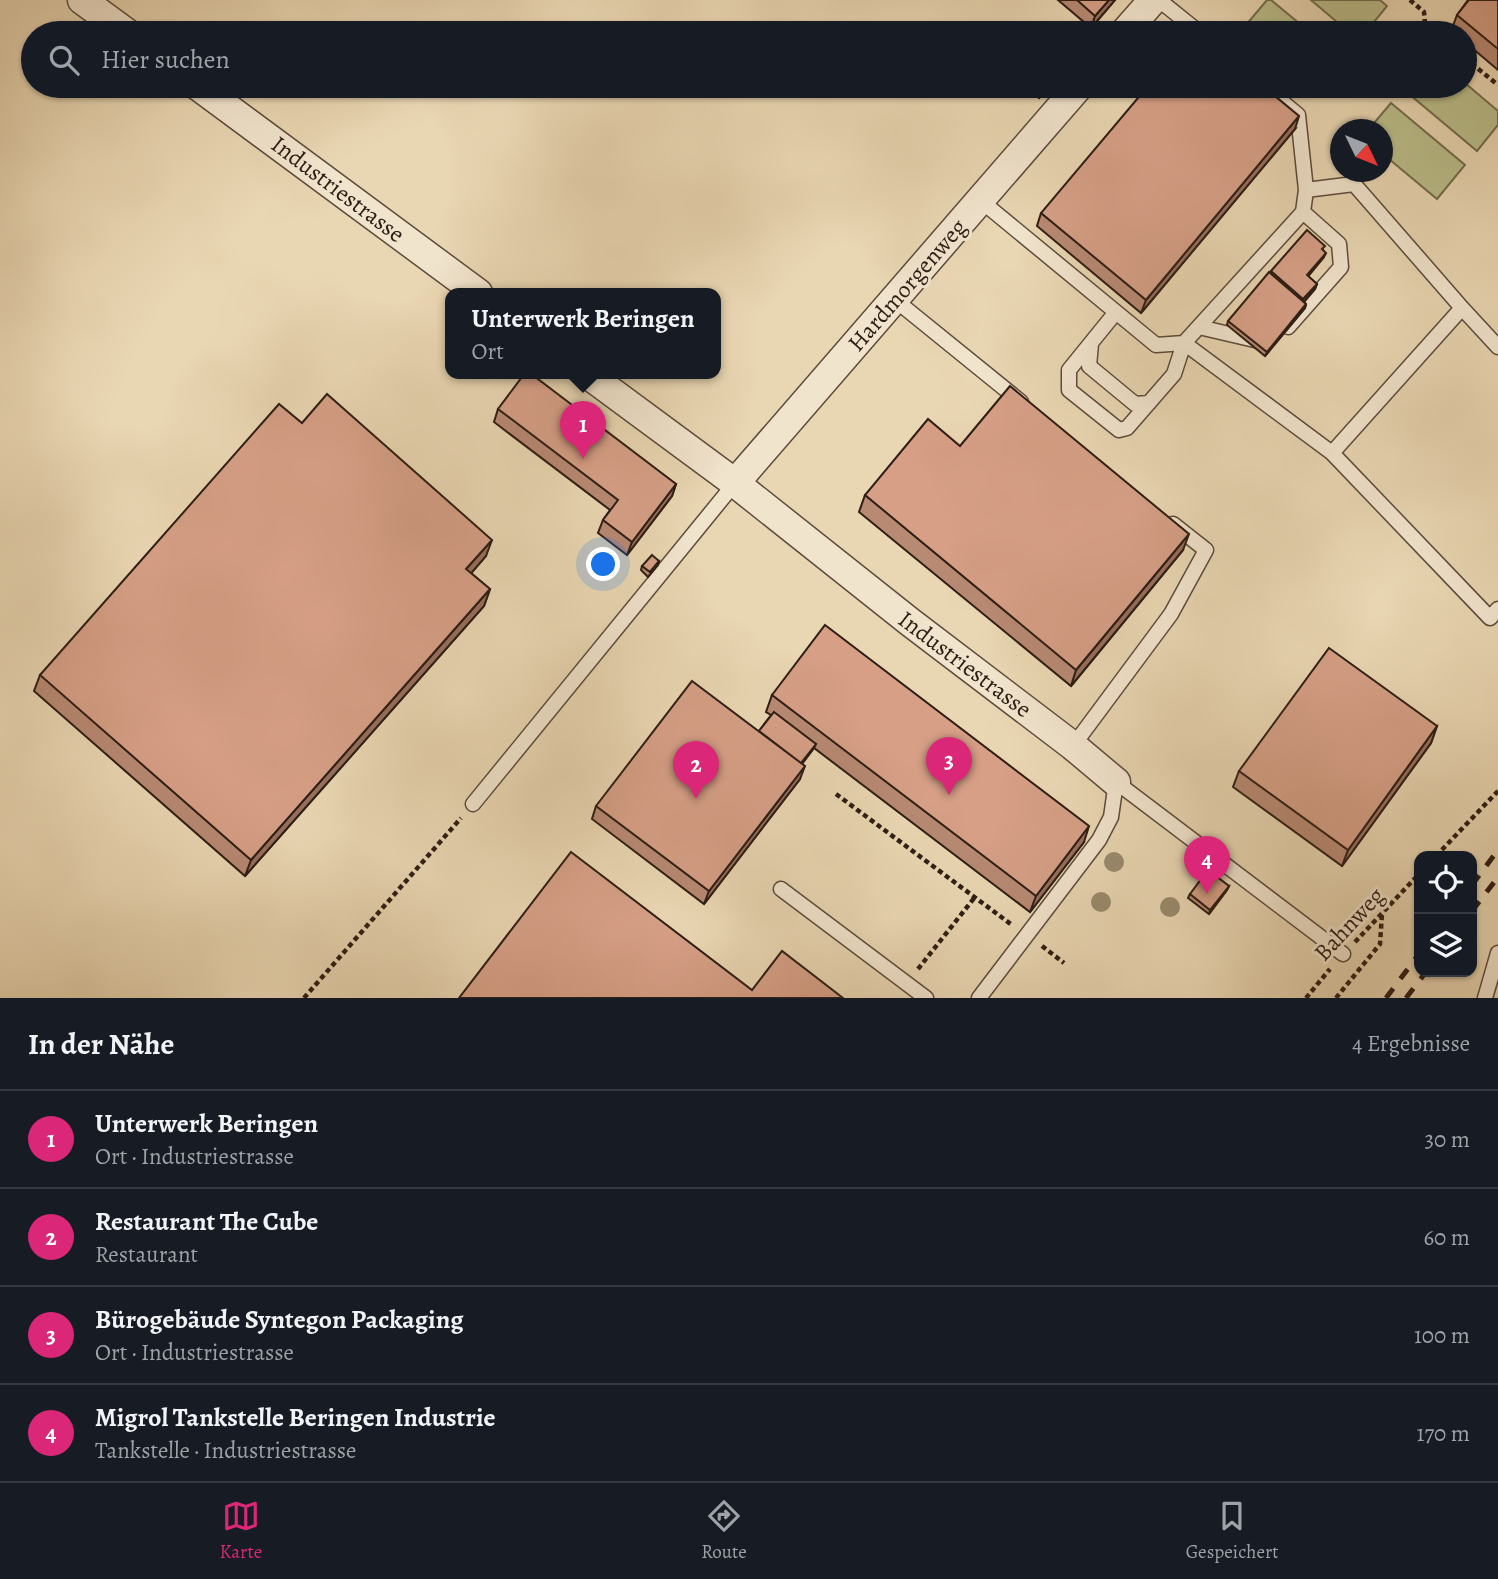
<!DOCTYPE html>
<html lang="de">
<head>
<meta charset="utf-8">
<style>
  :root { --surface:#171b24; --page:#20242c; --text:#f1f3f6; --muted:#9ea1a6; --line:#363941; --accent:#db2777 }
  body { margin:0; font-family:Alegreya,serif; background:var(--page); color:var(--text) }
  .controls { position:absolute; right:21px; bottom:21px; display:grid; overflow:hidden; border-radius:14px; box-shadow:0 2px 5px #0004 }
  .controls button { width:63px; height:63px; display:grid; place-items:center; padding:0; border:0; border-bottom:2px solid var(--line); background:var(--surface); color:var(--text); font:35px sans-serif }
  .compass { position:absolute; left:1330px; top:119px; width:63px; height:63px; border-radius:50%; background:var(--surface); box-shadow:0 2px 5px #0004; rotate:133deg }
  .you { position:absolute; left:604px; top:565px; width:24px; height:24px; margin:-18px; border:5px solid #fff; border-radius:50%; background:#1a73e8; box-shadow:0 0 0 10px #1a73e833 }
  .badge { display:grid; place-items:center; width:46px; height:46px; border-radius:50%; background:var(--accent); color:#fff; font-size:23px; font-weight:700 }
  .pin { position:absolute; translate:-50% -58px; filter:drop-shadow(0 2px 4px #0008) }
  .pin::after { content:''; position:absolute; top:37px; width:24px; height:21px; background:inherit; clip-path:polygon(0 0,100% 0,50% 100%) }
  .popup { position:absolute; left:445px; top:288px; width:276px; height:91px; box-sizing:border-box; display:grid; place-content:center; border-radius:14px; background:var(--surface); filter:drop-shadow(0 2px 5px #0005); font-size:23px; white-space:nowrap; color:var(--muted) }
  .popup b { font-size:26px; color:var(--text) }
  .popup::after { content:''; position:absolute; left:50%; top:100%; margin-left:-14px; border:14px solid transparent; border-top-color:var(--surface) }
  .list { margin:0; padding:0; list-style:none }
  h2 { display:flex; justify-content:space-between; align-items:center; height:91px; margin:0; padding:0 28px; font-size:30px }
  h2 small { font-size:23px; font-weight:400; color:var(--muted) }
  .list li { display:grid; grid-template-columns:46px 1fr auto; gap:21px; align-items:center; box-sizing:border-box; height:98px; padding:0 28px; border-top:2px solid var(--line) }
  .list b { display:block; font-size:26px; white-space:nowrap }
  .list p { margin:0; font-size:23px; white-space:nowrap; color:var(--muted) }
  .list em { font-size:23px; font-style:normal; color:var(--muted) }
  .icon { flex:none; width:38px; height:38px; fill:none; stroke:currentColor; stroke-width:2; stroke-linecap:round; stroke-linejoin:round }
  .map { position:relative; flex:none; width:1498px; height:998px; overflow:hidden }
  .search { position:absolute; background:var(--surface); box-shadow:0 2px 5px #0004; left:21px; right:21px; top:21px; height:77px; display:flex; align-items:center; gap:18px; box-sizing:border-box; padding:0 24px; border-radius:38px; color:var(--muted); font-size:26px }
  .sheet { height:483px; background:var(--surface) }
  nav { display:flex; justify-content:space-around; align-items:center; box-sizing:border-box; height:98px; border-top:2px solid var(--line); background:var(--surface); font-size:19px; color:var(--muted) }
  nav a { display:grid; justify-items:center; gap:4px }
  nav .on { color:var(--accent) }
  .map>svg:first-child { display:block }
</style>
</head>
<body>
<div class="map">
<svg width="1498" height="998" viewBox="0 0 1498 998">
  <rect width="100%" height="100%" fill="#e9d6b2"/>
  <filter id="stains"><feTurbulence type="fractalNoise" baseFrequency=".00286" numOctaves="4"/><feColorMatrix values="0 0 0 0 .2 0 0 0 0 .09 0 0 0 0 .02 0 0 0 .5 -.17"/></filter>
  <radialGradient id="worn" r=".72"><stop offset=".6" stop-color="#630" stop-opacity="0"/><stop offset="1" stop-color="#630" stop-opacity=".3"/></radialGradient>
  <path fill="#babd8a" stroke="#746d4f" stroke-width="2" d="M1267,0h4l40,33h-70l-1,-1z
    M1311,0h69l7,6 -22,27h-15z
    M1465,83l33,28v14l-21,26 -74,-62 2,-3h60z
    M1391,103l74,62 -28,34 -54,-45 -1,-24 -13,-1z"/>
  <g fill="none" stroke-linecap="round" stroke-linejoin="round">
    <g stroke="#5c4b3c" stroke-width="17">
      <path id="lane" d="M1159,0l41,33
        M1306,190l48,-6 108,124 36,39
        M980,200l176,145 28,-2 119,-131 3,-22 -8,-75 -35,-29
        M894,299l127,103
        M1116,312l-47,58v20l50,40 8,-2 47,-54 10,-31 148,110 158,165 8,-9
        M1199,327l60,14
        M1288,327l53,-60 -2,-23 -36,-32
        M1091,344l-2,22 46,38 14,-1
        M1332,453l130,-145
        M1073,746l98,-132 35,-64 -33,-26
        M473,804l262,-321
        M781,889l145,109
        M979,998l120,-158 12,-23 5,-35 227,172
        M1485,998l13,-45"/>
    </g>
    <g stroke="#5c4b3c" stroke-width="31">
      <path id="street" d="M82,0l45,33
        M1124,33l29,-33
        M198,86l280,207
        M586,373l149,110 175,139 163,124 43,36
        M735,483l344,-397"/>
    </g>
    <path stroke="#2d1d14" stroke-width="4.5" stroke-dasharray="5 3.5" stroke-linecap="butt" d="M1410,0l14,12 1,12 11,9
      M1465,58l33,27
      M836,794l176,131
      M1436,856l62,-65
      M1355,942l64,-68
      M1042,946l22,17
      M918,969l57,-72
      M304,998l157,-180
      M1306,998l24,-29
      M1336,998l44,-54 2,-30"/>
    <use href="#lane" stroke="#f1e4cd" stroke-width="14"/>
    <use href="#street" stroke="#f1e4cd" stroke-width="28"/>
    <path stroke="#2d1d14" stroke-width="5" stroke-dasharray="12 12" stroke-linecap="butt" d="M1472,885l26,-35
      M1472,911l26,-34
      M1386,998l33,-44
      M1406,998l20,-26"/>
  </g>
  <g fill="#998b6e">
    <circle cx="1114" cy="862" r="10"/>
    <circle cx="1101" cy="902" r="10"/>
    <circle cx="1170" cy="907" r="10"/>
  </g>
  <path fill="#b88973" stroke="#2d1d14" stroke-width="2" d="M1058,0h57l-24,28z
    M1468,0h30v70l-33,-28v-9h-11l-3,-2 6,-16z
    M1026,86h25l-12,12z
    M1295,129l-154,184 -104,-87 4,-13z
    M1323,250l1,7 -16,19 9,8 -2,5 -11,13 2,2 -1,4 -40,48 -38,-31 1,-4 43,-50z
    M498,409l178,75 -4,12 -45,59 -29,-22 5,-13 7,-10 -116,-88z
    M302,423l184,133 -15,17 19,16 -6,17 -239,270 -211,-185 6,-16z
    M960,446l223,104 -112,136 -212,-174 6,-17z
    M659,561l-1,4 -10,12 -7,-7 1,-4z
    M772,695l312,147 -54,70 -216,-164 -12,16 -2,15 -96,125 -112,-85 4,-13 163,-75 12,-16 -5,-3z
    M1437,726l-6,17 -89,123 -109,-79 6,-16z
    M1229,886l-2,4 -18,24 -21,-16 2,-4z"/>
  <path fill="#966f5e" stroke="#2d1d14" stroke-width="2" d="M1109,0h6l-24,28 4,-12z
    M1048,86h3l-12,12 2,-4z
    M1299,116l-4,13 -154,184 5,-13z
    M1326,253l-2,4 -19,23 2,-5z
    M1317,284l-2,5 -13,15 1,-5z
    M1306,304l-1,4 -40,48 2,-4z
    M676,484l-4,12 -45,59 5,-13z
    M1189,534l-6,16 -112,136 5,-16z
    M492,540l-6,16 -25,29 5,-16z
    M490,589l-6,17 -239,270 6,-16z
    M1437,726l-6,17 -89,123 6,-16z
    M816,744l-2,4 -20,26 2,-4z
    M805,766l-5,13 -96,125 5,-13z
    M1089,826l-5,16 -54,70 6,-16z
    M1229,886l-2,4 -18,24 1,-4z"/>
  <path fill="#d69f86" stroke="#2d1d14" stroke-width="2" d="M1077,0h32l-14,16z
    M1469,0h29v49l-41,-34z
    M1195,29l5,4h-8z
    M1032,86h16l-7,8z
    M1148,86h115l36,30 -153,184 -105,-87z
    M1307,230l18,16 -3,3 4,4 -19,22 10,9 -14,15 -32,-28z
    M1269,272l37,32 -39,48 -39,-31z
    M525,373h5l146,111 -44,58 -29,-22 15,-20 -120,-91z
    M1010,386l179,148 -113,136 -211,-175 63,-76 32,27z
    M327,394l165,146 -26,29 24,20 -239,271 -211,-185 239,-271 23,19z
    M652,555l7,6 -9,11 -8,-6z
    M825,625l264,201 -53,70 -264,-201z
    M1329,648l108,78 -89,124 -109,-79z
    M692,681l113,85 -96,125 -113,-85z
    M774,712l42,32 -15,19 -42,-32z
    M571,852l181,138 30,-39 61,47h-384z
    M1208,870l21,16 -19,24 -20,-16z"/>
  <g text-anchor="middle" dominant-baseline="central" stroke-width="6" stroke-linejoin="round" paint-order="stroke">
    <g font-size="24" fill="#2d1d14" stroke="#f1e4cd">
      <text transform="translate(338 189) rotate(37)">Industriestrasse</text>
      <text transform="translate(907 285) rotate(-49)">Hardmorgenweg</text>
      <text transform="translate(965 664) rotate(37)">Industriestrasse</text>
      <text transform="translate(1349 924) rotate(-47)">Bahnweg</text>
    </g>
  </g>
  <rect width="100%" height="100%" filter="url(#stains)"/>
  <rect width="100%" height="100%" fill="url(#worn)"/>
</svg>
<div class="controls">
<button><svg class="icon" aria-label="locate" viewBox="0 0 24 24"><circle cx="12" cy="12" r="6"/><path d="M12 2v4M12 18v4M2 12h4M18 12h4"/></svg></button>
<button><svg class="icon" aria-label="layers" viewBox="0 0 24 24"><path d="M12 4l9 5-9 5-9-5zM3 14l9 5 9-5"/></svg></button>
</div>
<svg class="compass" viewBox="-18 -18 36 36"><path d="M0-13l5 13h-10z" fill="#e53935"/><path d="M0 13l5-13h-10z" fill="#9ea1a6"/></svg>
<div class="you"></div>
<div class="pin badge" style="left:583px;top:459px">1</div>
<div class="popup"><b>Unterwerk Beringen</b>Ort</div>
<div class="pin badge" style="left:696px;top:799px">2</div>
<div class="pin badge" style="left:949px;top:795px">3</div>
<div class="pin badge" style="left:1207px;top:894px">4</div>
<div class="search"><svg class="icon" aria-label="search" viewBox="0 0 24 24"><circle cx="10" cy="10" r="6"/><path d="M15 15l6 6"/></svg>Hier suchen</div>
</div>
<section class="sheet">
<h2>In der Nähe<small>4 Ergebnisse</small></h2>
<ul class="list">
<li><span class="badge">1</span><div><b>Unterwerk Beringen</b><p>Ort · Industriestrasse</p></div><em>30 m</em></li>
<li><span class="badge">2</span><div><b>Restaurant The Cube</b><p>Restaurant</p></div><em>60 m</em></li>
<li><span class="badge">3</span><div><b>Bürogebäude Syntegon Packaging</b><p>Ort · Industriestrasse</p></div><em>100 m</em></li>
<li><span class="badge">4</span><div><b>Migrol Tankstelle Beringen Industrie</b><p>Tankstelle · Industriestrasse</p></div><em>170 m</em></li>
</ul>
</section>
<nav>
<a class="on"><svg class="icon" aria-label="map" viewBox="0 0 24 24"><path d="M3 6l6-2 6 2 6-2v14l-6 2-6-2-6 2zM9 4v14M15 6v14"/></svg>Karte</a>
<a><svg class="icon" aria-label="directions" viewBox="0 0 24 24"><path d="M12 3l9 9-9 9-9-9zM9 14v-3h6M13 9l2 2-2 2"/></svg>Route</a>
<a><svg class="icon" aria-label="saved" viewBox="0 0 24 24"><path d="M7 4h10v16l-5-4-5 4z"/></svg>Gespeichert</a>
</nav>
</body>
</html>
